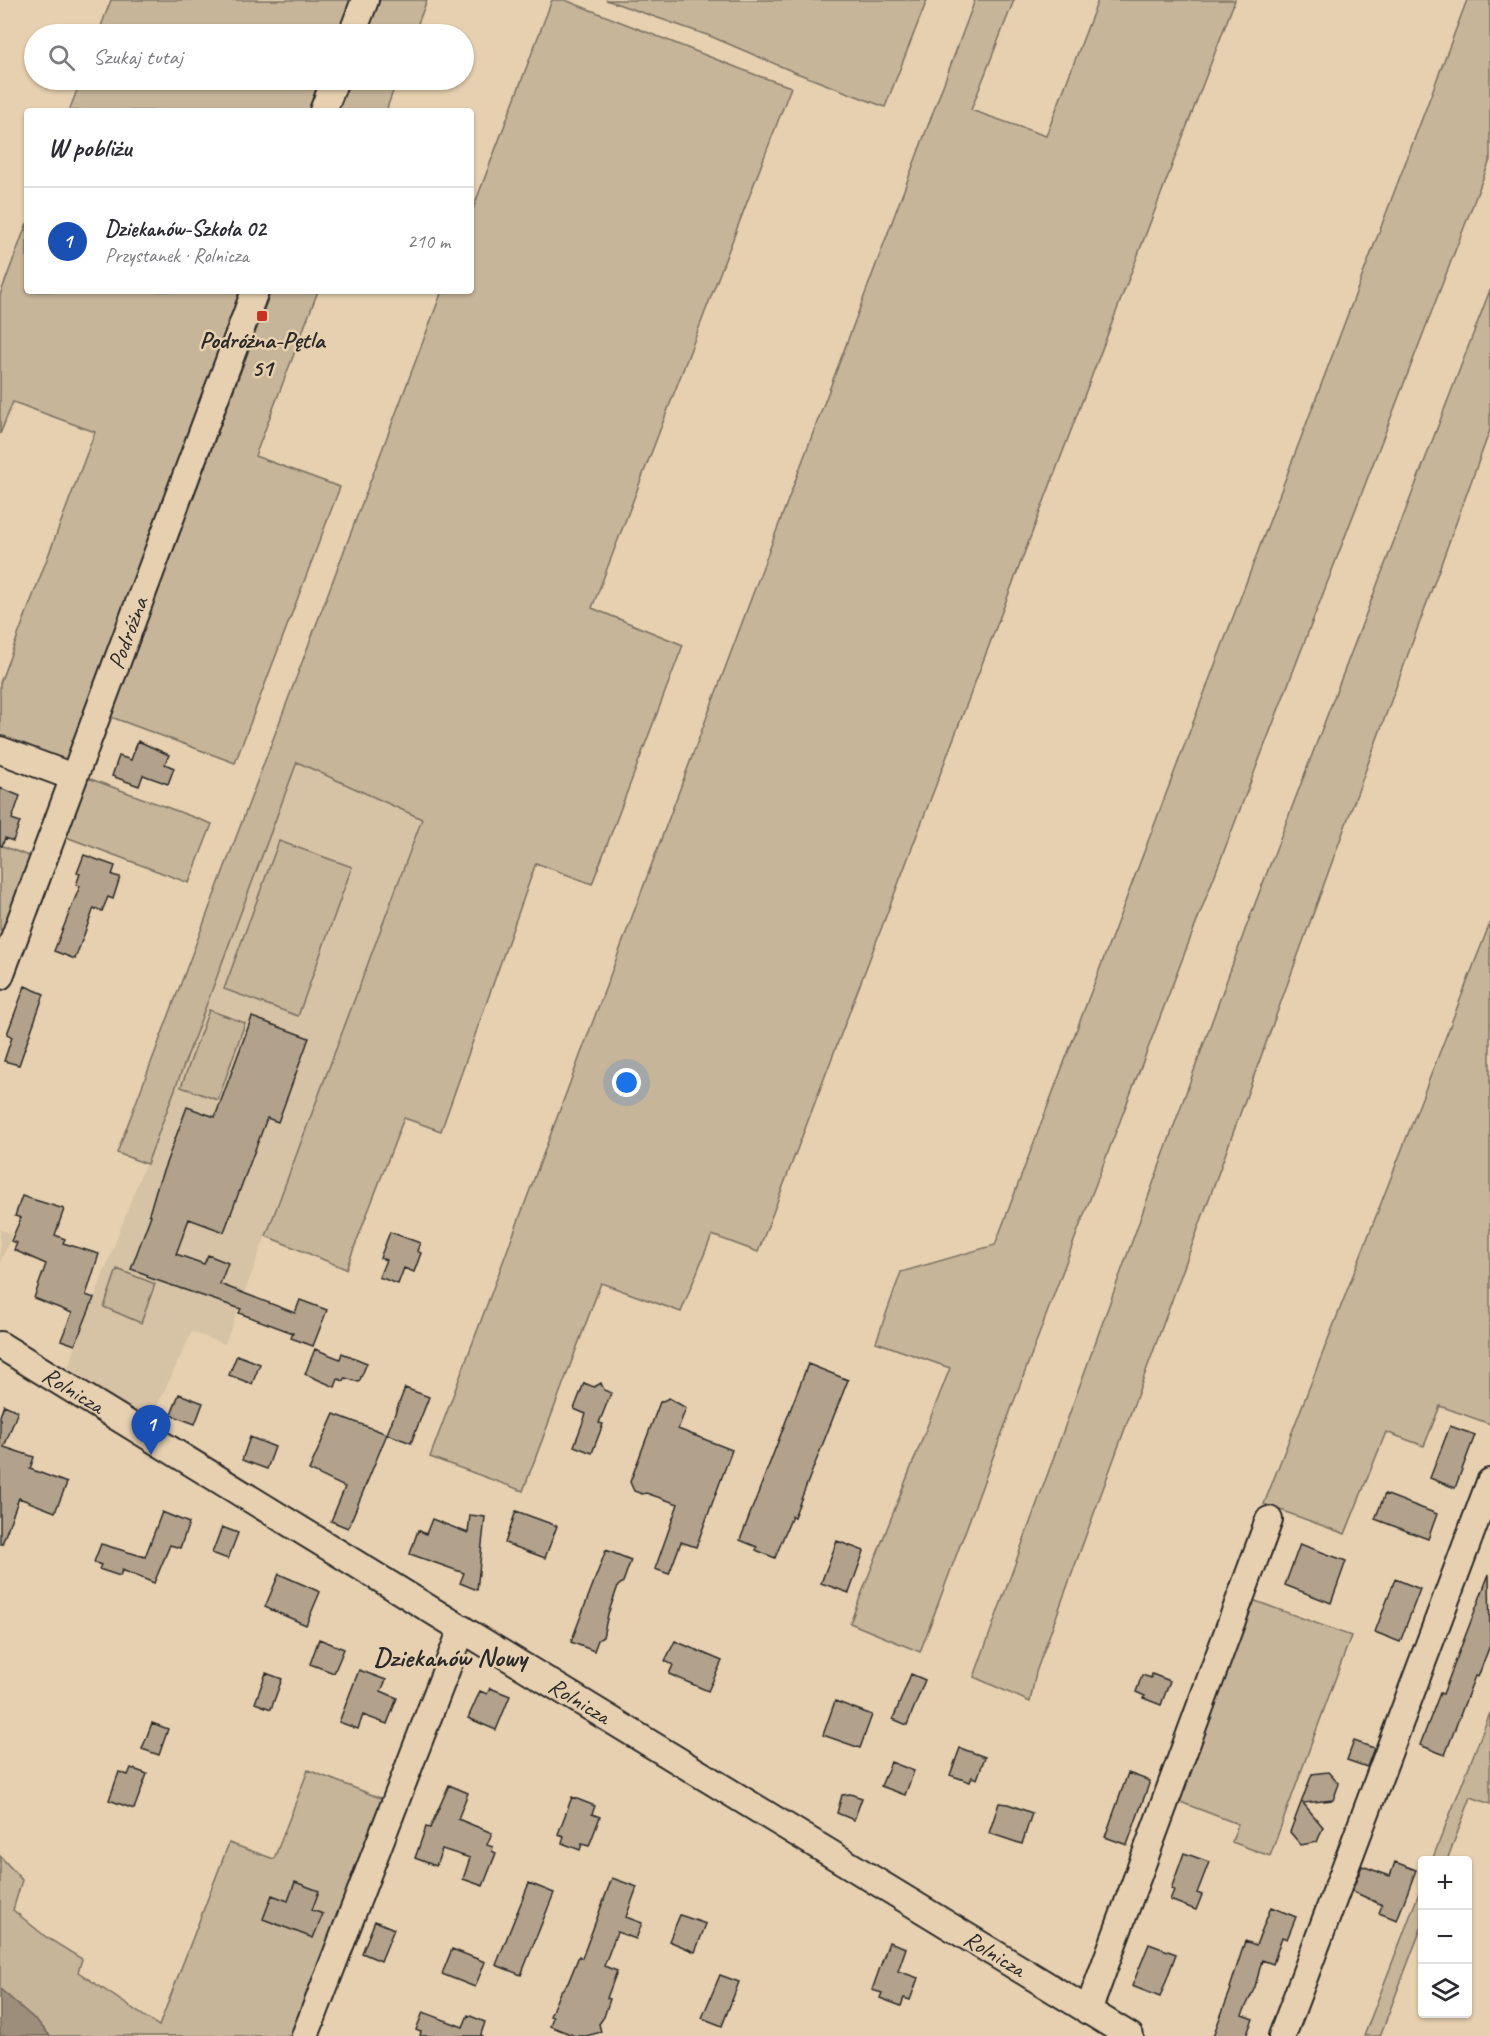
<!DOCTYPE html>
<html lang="pl">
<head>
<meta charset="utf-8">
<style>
  :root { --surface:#fff; --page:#f2f2f3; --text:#2b2b33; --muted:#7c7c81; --line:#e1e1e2; --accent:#d93025 }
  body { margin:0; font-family:Caveat,sans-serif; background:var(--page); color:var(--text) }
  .controls { position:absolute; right:18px; bottom:18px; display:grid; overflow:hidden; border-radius:6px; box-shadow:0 2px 4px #0004 }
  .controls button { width:54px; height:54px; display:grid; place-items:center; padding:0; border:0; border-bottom:2px solid var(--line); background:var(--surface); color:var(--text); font:30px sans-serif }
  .you { position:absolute; left:627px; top:1083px; width:21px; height:21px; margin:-15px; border:4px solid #fff; border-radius:50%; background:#1a73e8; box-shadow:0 0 0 9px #1a73e833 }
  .badge { display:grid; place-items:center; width:39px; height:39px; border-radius:50%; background:var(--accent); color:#fff; font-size:20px; font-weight:700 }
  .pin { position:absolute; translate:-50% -50px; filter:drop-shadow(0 2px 3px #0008) }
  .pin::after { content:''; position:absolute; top:32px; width:21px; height:18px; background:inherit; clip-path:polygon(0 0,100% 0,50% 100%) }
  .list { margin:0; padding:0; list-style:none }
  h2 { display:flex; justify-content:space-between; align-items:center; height:78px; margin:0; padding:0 24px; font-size:26px }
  h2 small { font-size:20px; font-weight:400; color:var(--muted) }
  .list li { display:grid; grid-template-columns:39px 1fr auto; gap:18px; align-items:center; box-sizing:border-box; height:108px; padding:0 24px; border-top:2px solid var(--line) }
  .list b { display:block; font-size:22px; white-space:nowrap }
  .list p { margin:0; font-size:20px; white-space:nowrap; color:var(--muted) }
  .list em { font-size:20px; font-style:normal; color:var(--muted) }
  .icon { flex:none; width:33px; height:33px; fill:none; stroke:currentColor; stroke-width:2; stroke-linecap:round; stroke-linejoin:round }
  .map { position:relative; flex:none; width:1490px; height:2036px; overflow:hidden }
  .search { position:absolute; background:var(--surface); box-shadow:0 2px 4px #0004; left:24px; top:24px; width:450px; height:66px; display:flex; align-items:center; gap:15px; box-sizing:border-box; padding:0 21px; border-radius:33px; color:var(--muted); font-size:22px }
  .panel { position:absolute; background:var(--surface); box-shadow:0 2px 4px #0004; left:24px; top:108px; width:450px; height:186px; border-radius:6px }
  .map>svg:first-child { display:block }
</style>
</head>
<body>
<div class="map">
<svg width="1490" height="2036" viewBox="0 0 1490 2036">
  <rect width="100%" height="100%" fill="#e6d0af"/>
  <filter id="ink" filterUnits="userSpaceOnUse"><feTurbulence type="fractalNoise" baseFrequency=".0167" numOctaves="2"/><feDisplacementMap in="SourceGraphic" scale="12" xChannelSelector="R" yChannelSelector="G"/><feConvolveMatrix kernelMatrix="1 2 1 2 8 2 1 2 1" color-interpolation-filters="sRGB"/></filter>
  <g filter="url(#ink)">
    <path fill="#d6c2a4" d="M297,761l126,58 -198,525 -33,-12 -42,89 -82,-53z
      M0,1229l12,5 -12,29z"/>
    <path fill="#c7b599" stroke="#797062" stroke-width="1.5" d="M111,0h243l-13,34h-243z
      M380,0h47l-13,34h-47z
      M552,0h13l191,75 35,12 -199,521 91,37 -91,239 -56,-21 -95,268 -37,-13 -58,151 -80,-33 156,-417 -125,-57 -150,402 -30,-11 325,-862h29v-77z
      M606,0h321l-42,107 -91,-35 -84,-36z
      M975,0h39l-43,110 75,26 52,-136h137l-477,1252 -46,-17 -31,77 -80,-29 -78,208 -93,-34z
      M1467,0h23v160l-410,1065 -160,427 -70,-29 100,-255 -74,-26 25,-70 94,-27z
      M81,80h243l-12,31h-243z
      M350,80h47l-11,31h-48z
      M27,223v68h217l-179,474 -65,-25v-57l95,-251 -82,-30 -13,32v-139z
      M1490,290v140l-454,1242 -6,30 -56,-25 271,-747z
      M271,291h47l-63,165 85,31 -105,276 -124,-46z
      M88,778l124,46 -23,59 -123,-46z
      M279,841l73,26 -54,149 -74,-27z
      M0,845l31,12 -28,74 -3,-1z
      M1490,923v501l-50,-18 -16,40 -38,-14 -41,102 -81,-30z
      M209,1010l36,13 -27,77 -37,-13z
      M117,1269l38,15 -14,39 -37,-16z
      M1250,1599l101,37 -81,220 -38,-14 6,-18 -63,-24z
      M1490,1713v91l-19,-7 -24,63h-15z
      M308,1770l75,29 -91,237h-242l-12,-14 -38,-33v-133l22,24 -9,30 33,27 36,22 -4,13 81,54 70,-183 45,16z
      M1422,1885v41l-42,110h-16z"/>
    <path fill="#9c8e7a" stroke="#6f665a" stroke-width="1.5" d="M0,1989l38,33 12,14h-50z"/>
    <path fill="#b2a28b" stroke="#2b2b2b" stroke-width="1.5" d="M138,741l31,14 -4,9 9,4 -6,16 -25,-9 -4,11 -27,-10 7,-20 12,4z
      M0,788l20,8 -8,23 8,3 -7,19 -8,-3 -3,8 -2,-1z
      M84,855l31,11 -3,9 8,2 -7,22 -5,-2 -6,14 -8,-3 -19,51 -21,-8 26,-65 -4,-1 4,-11 -3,-1z
      M25,986l19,8 -25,71 -15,-4 8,-24 -5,-3z
      M252,1017l57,21 -31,84 -11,-4 -43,114 -35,-13 -13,35 28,10 4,-9 20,8 -8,21 75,29 5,-13 27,10 -14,36 -22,-8 2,-5 -54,-20 2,-4 -94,-32 1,-2 -17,-6 20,-54 -2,-1 7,-24 31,-83 28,10z
      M22,1196l42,13 -9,26 10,4 -2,4 36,11 -13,41 8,3 -19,47 -14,-5 11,-27 -38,-15 12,-34 -32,-14 3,-7 -6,-2 10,-23 -6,-2z
      M390,1232l30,11 -3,8 4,2 -7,19 -10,-4 -6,16 -19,-7 7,-17 -6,-2z
      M315,1349l25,10 2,-6 25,10 -8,19 -14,-4 -1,3 -6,-2 -3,8 -30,-13z
      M237,1355l23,9 -8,20 -23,-9z
      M808,1364l40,16 -54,137 -2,-1 -17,42 -19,-8 1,-3 -17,-7z
      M584,1383l10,4 7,-4 3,7 7,3 -12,30 4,1 -11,29 -18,-7 12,-32 -12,-5z
      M405,1388l24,9 -18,46 -24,-9z
      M179,1394l24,9 -8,21 -24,-9z
      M669,1398l17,10 -8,21 54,21 -36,97 -15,-5 -12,32 -14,-5 23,-65 -32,-11 -4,1 -8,-3 -4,-9 30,-80z
      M4,1405l14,6 -14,36 30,10 -4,12 37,14 -12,29 -36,-14 -17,46h-2v-128z
      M334,1414l53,20 -39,94 -17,-7 14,-34 -36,-17z
      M1450,1426l25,9 -20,53 -25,-10z
      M250,1437l25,10 -8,22 -25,-9z
      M1385,1494l52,20 -9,25 -53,-20z
      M516,1511l41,15 -12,32 -40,-15z
      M162,1512l27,11 -9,25 -10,-3 -16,38 -32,-13 -2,6 -21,-7 2,-4 -7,-3 7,-18 44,13z
      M470,1515l15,2 -8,73 -17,-7 4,-10 -54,-19 8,-24 8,4 6,-15 36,14z
      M222,1527l16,6 -10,26 -16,-6z
      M837,1541l27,10 -15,42 -28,-10z
      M1300,1544l46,17 -15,42 -46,-18z
      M606,1550l25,10 -8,22 -5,4 -10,28 -5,23 -5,3 -4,11 -23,-9z
      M279,1574l41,18 -14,33 -41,-18z
      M1489,1574l1,71 -12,32 -3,-1 -30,79 -25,-10 20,-52 3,1z
      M1395,1579l25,10 -20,53 -25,-10z
      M319,1639l25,10 -10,24 -24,-9z
      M675,1641l47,20 -14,30 -39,-17 4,-9 -8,-4z
      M359,1670l27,10 -5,11 16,7 -10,26 -24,-9 -5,14 -19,-7z
      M266,1673l16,6 -11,30 -16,-6z
      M911,1674l14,6 -18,45 -14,-6z
      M1152,1674l18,7 -9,24 -18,-7 2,-2 -9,-4 6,-17 9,3z
      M490,1688l20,8 -14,34 -28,-12 12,-27 7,3z
      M835,1701l37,14 -12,33 -37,-13z
      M152,1723l16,6 -9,26 -17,-6z
      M1354,1741l20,7 -7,19 -20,-7z
      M960,1748l25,9 -8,22 -5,-2 -2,5 -20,-7z
      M891,1762l23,9 -9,24 -24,-9z
      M131,1768l16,6 -13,35 -25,-9 10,-28 9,3z
      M1328,1772l11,12 -6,16 -30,3 20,24 -6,15 -16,3 -11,-13 22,-58z
      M1128,1773l22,8 -23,64 -22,-8z
      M449,1785l19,8 -10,26 34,14 -5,12 6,2 -1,4 4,2 -13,33 -20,-7 7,-21 -28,-9 -6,17 -21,-8 11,-31 4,1z
      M850,1794l12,4 -8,22 -17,-7 5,-18z
      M572,1797l23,9 -3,8 8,3 -11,29 -7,-2 -2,6 -18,-7 2,-7 -6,-2z
      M999,1803l9,1 24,9 -10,31 -33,-11z
      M1184,1853l25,9 -12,31 5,2 -6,15 -26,-10 4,-10 -3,-1z
      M1395,1862l21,8 -19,50 -18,-7 3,-8 -30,-14 10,-25 28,10z
      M612,1878l25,9 -11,30 16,6 -6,16 -19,-7 -13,34 13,5 -10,27 3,1 -6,18 -5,7 2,8 -15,4h-11l-25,-10 3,-9 -3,-1 10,-24 8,-9 11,-27 3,2z
      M295,1882l24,9 -7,19 11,4 -10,24 -50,-19 9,-24 16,6z
      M529,1883l25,10 -33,82 -25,-10z
      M1271,1907l25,10 -9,22 -5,-2 -9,27 -11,-4 -7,27 -13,28 11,4 -7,17h-33l18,-47 -1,-1 15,-47 11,4z
      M680,1915l26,9 -11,28 -26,-11z
      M375,1921l19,8 -13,32 -19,-8z
      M889,1942l17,6 -8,23 20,7 -8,22 -6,-2 -3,8 -21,-8 2,-5 -10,-3z
      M1149,1944l27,10 -16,43 -28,-11z
      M452,1949l33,13 -10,25 -33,-13z
      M720,1975l19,7 -17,44 -20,-8z
      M423,2012l40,15 5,-12 17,7 -4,12 1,2h-62l1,-4 -5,-2z"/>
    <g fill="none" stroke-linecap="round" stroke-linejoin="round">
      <g stroke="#2b2b2b" stroke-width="30">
        <g id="minor">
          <path d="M352,34l13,-34"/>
          <path d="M323,111l12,-31"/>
          <path d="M0,750l73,27"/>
          <path id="s1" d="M0,976l255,-685"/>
          <path id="s2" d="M0,1345l462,284 668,407"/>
          <path d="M1088,2011l181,-491"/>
          <path d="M305,2036l157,-407"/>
          <path d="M1282,2036l208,-554"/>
        </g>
      </g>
      <use href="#minor" stroke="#e6d0af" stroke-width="26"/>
    </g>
  </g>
  <rect fill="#c8321e" stroke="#e6d0af" stroke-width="2" x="256" y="310" width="12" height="12" rx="3"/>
  <g text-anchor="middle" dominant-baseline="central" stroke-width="5" stroke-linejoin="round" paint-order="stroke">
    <g font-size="24" font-weight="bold" fill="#2b2b2b" stroke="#e6d0af">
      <text x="262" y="340">Podróżna-Pętla<tspan x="262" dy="28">51</tspan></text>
    </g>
    <g font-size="24" fill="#2b2b2b" stroke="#e6d0af">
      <text stroke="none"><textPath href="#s1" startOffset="366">Podróżna</textPath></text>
      <text stroke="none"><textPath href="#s2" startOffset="86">Rolnicza</textPath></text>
      <text stroke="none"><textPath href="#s2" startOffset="680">Rolnicza</textPath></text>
      <text stroke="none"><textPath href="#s2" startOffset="1166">Rolnicza</textPath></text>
    </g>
    <g font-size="27" font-weight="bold" fill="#2b2b2b" stroke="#e6d0af">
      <text x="450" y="1657">Dziekanów Nowy</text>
    </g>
  </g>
</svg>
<div class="controls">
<button>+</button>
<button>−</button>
<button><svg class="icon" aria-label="layers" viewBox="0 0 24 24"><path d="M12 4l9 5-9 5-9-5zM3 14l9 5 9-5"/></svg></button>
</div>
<div class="you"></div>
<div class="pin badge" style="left:151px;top:1455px;background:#1a4fb4">1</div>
<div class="search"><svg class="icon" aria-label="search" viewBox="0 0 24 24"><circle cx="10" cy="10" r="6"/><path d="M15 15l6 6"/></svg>Szukaj tutaj</div>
<section class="panel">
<h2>W pobliżu<small></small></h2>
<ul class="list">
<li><span class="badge" style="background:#1a4fb4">1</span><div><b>Dziekanów-Szkoła 02</b><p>Przystanek · Rolnicza</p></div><em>210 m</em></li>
</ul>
</section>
</div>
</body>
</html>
